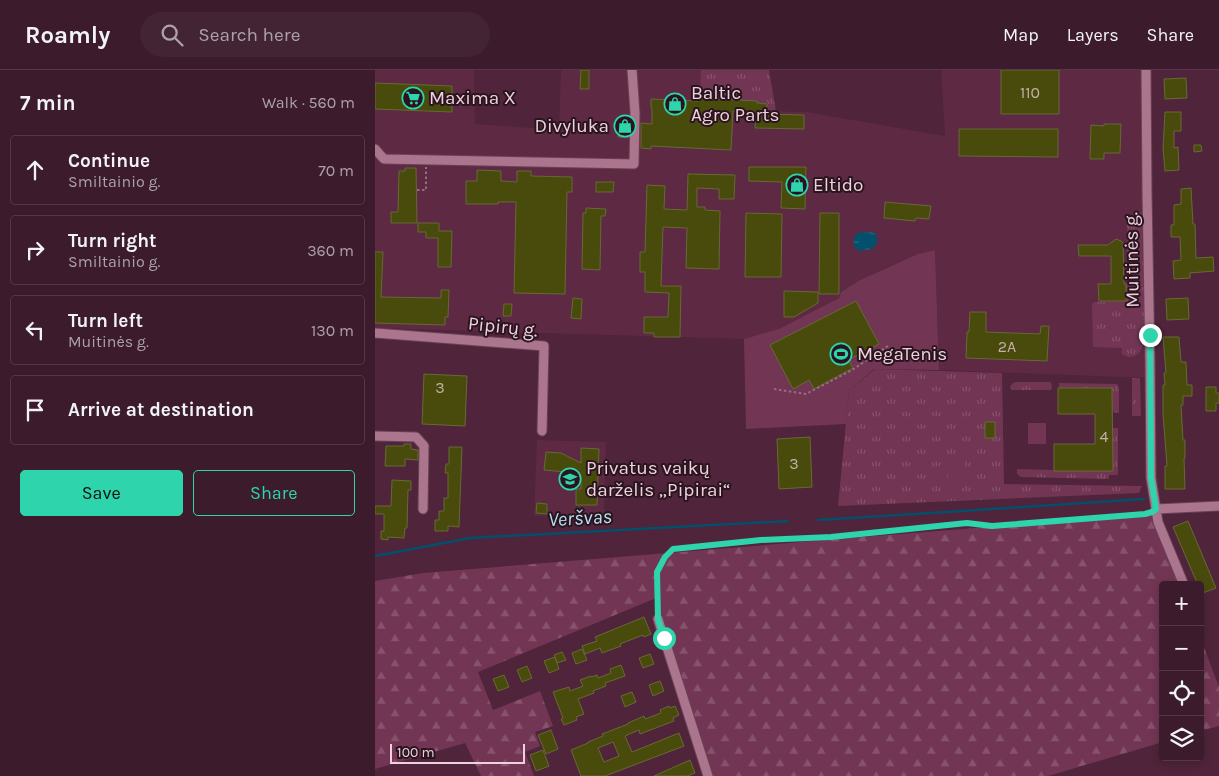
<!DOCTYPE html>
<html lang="en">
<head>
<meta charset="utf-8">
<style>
  :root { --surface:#3c1b2c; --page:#432434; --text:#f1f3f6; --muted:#aca1a9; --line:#553948; --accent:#2ed4ab }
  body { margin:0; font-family:Karla,sans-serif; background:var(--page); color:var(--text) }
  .controls { position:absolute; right:15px; bottom:15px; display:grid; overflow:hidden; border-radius:5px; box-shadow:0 2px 8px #0003 }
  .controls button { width:45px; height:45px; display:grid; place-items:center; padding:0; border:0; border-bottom:1px solid var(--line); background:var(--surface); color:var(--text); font:25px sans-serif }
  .scale { position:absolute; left:15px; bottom:12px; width:135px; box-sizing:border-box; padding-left:5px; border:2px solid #eed1dd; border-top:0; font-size:14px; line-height:18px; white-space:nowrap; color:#eed1dd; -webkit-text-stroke:4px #2a151f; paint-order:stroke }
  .stop { position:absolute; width:15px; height:15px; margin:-11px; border:4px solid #2ed4ab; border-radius:50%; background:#fff }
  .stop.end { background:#2ed4ab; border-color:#fff; box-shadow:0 1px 5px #0008 }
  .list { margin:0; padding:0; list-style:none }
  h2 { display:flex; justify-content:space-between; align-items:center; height:65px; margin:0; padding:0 20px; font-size:21px }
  h2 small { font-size:16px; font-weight:400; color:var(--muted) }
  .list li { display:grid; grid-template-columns:32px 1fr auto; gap:15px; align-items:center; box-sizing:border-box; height:70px; margin:0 10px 10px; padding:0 10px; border:1px solid var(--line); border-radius:5px }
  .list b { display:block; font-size:19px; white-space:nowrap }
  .list p { margin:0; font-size:16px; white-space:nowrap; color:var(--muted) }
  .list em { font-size:16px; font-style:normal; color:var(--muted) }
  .actions { display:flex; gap:10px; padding:15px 20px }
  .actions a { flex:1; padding:11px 0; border:1px solid var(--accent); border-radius:5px; text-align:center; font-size:18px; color:var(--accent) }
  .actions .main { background:var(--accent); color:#111 }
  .icon { flex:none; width:28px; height:28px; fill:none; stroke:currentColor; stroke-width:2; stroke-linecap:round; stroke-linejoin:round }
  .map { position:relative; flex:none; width:844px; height:706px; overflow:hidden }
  header { display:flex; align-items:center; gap:30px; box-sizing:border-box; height:70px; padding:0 25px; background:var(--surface); border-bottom:1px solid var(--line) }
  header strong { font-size:24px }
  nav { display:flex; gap:28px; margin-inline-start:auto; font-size:18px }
  .search { width:350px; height:45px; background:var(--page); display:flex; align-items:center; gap:12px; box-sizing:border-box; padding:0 18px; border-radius:28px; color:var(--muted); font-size:19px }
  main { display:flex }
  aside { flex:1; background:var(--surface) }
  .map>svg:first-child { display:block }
</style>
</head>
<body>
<header>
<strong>Roamly</strong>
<div class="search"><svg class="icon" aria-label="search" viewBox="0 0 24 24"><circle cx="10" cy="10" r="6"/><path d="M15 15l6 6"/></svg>Search here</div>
<nav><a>Map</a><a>Layers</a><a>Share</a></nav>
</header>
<main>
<aside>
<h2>7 min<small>Walk · 560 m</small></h2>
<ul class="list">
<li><svg class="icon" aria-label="ahead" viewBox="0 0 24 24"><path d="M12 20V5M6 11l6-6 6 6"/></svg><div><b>Continue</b><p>Smiltainio g.</p></div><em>70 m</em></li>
<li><svg class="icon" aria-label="right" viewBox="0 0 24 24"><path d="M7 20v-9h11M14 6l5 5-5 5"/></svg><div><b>Turn right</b><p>Smiltainio g.</p></div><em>360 m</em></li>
<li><svg class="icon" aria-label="left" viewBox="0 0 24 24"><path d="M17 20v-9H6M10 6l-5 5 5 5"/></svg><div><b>Turn left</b><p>Muitinės g.</p></div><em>130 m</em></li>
<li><svg class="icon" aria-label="arrive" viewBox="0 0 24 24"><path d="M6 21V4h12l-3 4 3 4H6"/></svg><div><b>Arrive at destination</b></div></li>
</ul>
<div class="actions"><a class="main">Save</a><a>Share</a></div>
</aside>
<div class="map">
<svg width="844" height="706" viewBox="0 0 844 706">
  <defs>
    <pattern id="grass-tufts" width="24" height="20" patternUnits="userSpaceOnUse" patternTransform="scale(1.25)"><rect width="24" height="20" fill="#723654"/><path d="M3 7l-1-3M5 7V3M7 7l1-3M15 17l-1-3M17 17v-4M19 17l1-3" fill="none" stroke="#86526c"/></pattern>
    <pattern id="forest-firs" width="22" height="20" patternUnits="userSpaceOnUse" patternTransform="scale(1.25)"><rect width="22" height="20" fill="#723654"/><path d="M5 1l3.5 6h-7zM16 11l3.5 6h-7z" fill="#86526c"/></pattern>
    <pattern id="water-ripples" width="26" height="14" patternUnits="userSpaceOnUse" patternTransform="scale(1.25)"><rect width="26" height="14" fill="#04506c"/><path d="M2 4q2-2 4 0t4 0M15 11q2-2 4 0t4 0" fill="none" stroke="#296881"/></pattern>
  </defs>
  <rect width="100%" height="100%" fill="#50243a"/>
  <path fill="#5d2943" d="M0,0h99l1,54 84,6 2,-60h140v22l9,1 1,6 46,2 -1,10 51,1 138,24 -4,-66h205l5,308 -212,-8 -4,-120 -47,17 -28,13 -19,12 -2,6 -58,30 -37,11 -369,-11z
    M162,370l69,2 -2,73 -70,1z"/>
  <path fill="url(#grass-tufts)" d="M326,0h68l7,41h-20v-10l-46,-2v-6l-10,-1z
    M766,142l1,1c-1,30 2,60 2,90 1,14 2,30 -1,43 -3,9 -12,15 -21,8v-6l-29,-1 -1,-43 2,-2 32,-1v-17l2,-1 -1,-62 9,-8z
    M500,299l127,4 2,111 138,2 -3,7 -301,13 11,-115z
    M757,308h8l1,38h-9z
    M641,312h35l1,6 -1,2h-40l-1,-4 3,-3z
    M684,313l57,1 2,1 1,3v25l-7,-1v-24h-53z
    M738,358h5v45l-1,2h-8v4l-88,-2 -4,-3v-5l37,1 1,1h58z"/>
  <path fill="url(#forest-firs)" d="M777,442l28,73h-17v157l-115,34h-336l-56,-178 -178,74 15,38 47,-19 13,35 -18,6 5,14 -15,6 9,24h-53l-16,-33 -90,26v-188l48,-8 723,-59z
    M825,567l19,50v39l-19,5z"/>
  <path fill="#723654" d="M560,180l4,120 -65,-1 -25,22 -3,33 -100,5 -2,-90 37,-11 58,-30 2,-6 19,-12 58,-26z
    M653,353h18v21h-18z
    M573,387h17v31h-17z"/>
  <path fill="url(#water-ripples)" d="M487,162h8l5,1c4,7 3,10 -3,16l-12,2 -6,-4c-1,-8 -1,-13 8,-15z"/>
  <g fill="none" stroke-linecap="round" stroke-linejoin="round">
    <path stroke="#04506c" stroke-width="2.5" d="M443,450l144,-9 182,-12
      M0,486l95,-18 318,-17"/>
  </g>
  <path fill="#494b0d" stroke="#676936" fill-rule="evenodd" d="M206,0h8v19h-9z
    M626,0h58v44h-58z
    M811,8l1,20 -22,1 -1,-20z
    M0,13l77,3v26l-77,-3z
    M323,28l59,3v2l10,1 -1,10 38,1v14l-49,-1 1,-16 -23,-1 -2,39 -80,-4v3l-10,-1v-25l11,1v-16h-1v-9l47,2z
    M790,42h16v19h-7v17l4,-1 1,23 -14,1 -2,-23z
    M243,50h11l-1,17h-10z
    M729,54h17l-1,29h-16v6h-14l1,-34 13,1z
    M584,59h99v28l-99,-1z
    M819,75h7l1,6 -8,1z
    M374,97h57l-1,42 -24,-1 1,-26 -33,-1z
    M30,98h11l1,55h-26v-11h7l1,-41h6z
    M102,100l24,1v10l16,1v-11h14v5l41,1v15h-5l-2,102 -51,-1 2,-91h-18v2h-32v-23h11z
    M313,104l47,1 -1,24h-15v-10l-22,-1v19h8v3l15,1 -1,58 -33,-1 1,-40 -24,-1 -2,59h20l-1,51h-26v-4h-10v-16h24l1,-24 -24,-1v-20h-5v-20h5l2,-67 18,1 -1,23 23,1z
    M221,112h18l-1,10h-17z
    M816,118l2,36h2l1,34 17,-1 1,14 -24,2v5l-16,1 -1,-18 8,-1 -1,-23h-9v-12h3v-20l7,-1v-15z
    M510,132l46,4 -2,13 -13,-1 -1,3 -31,-3z
    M211,138l20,1 -1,7h-4l-1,54 -18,-1 1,-56h3z
    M371,143l36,1 -1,63h-36z
    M445,143h19v81h-20z
    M43,153h21v8h13l-1,36h-13v-29h-12v-6h-8z
    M741,169l5,2 2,2 1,41h2v17h-27l-1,-17h13v-28h-32l-1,-11h30z
    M0,182h8l-2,45 60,1v-8h8l-1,27h-3v8l-70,-2z
    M409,221l34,1v11l-24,14h-10z
    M198,228l9,1 -1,20 -10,-1z
    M813,228l1,21 -22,1 -1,-21z
    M481,231l23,43 -31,16 5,8 -39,21 -5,-9 -16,9 -23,-44z
    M129,234h8l-1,12h-8z
    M595,242h16v20l54,2 1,-8h8l-2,35 -81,-3 1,-26h2z
    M788,267h16l2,25h5l1,23h5v11h-9v9h-2l2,35h2v18h-1l1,31h-20v-23h2l-4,-52v-29h2l-1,-12h2z
    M49,304l43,2 -2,50 -43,-2z
    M831,317h10v6h3v10h-3v8h-10z
    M683,318h54l1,83h-59v-27h41v-30h-37z
    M610,352h10v16h-10z
    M435,367l2,50 -33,2 -2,-50z
    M29,374h7v5l7,1v10l-13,-1v7h-20l1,-20h18z
    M74,377h13l-3,80 -11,-1v5h-13v-11h4v-9h5v-13h4v-25h-3l1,-9h3z
    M206,378l18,1 -2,56h-21v-16h5v-9l-4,-7 -33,-3 2,-18 15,1 20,10z
    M17,410l19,1v9h-3l-1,38h-2l-1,10 -16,-1v3l-7,-1v-8h3v-17h-9v-8h16z
    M162,433l10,1v10l-11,-1z
    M813,451l28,67 -16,6v-9h-2l-25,-58z
    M269,547l7,17 -7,3 -1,-2 -23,9 1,2 -19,7 -2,-5 -15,6 -3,-8 15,-5 -2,-4z
    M207,579l5,11 -11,4 -4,-11z
    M187,582l4,8 -9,3 -3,-8z
    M275,584l4,10 -11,4 -4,-10z
    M180,587l4,12 -10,4 -5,-12z
    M246,595l4,11 -20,7 1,3 -13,5 1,2 -16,6 6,15 -8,3 1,3 -13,5 -3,-6 2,-1 -10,-26 16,-5 1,4 13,-5 -3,-6 11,-4v1l6,-2 1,3 13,-5 -1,-4z
    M152,596l5,12 -10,4 -5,-12z
    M129,605l5,12 -11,4 -5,-12z
    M285,611l4,10 -11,5 -4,-11z
    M257,622l4,10 -11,5 -4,-11z
    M294,636l1,2 5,-2 4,9 -6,3 1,3 -34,13 -1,-4 -14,6 7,16 47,-19 5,13 -79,30h-24l-10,-26 17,-7v-1l15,-6 -1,-2 26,-10v-1l16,-7 1,3 16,-6 -1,-3zM238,672l6,14 -15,6 -6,-14z
    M176,660l7,19 -12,5 -8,-19z
    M168,680l6,16 -13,5 -6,-16z
    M315,690l5,13 -8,3h-33z"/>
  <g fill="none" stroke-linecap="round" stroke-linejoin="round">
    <g stroke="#684256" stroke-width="11">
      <path id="minor" d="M771,0l1,122 3,171 1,115 7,44 26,63
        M0,79l9,10 250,5 1,-51 -3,-43
        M0,263l169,13 -2,85
        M0,366l41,1 8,9 -1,63
        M781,439l63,-3
        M283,549l50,157"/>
    </g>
    <path stroke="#946e80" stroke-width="2" stroke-dasharray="2.5 2.5" stroke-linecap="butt" d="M42,120h9v-23
      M399,319l32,5 46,-24 36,-24
      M283,542l-1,-40 9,-15 7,-8 89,-9 69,-3 136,-14 25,4 156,-14"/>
    <use href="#minor" stroke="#aa758d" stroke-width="9"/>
  </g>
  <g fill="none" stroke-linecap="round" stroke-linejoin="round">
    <path stroke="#2ed4ab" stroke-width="6" d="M289,568l-6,-19 -1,-47 8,-15 8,-8 88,-9 70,-3 136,-14 25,3 153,-12 7,-2 4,-3 -5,-31 -1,-143"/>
  </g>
  <defs>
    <g id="supermarket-ring" transform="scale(1.125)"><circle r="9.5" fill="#2a151f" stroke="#2ed4ab" stroke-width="1.5"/><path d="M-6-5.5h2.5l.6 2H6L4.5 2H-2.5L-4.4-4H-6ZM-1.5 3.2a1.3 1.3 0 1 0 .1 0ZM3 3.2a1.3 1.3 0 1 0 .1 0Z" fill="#2ed4ab"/></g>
    <g id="shop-ring" transform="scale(1.125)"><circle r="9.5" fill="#2a151f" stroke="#2ed4ab" stroke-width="1.5"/><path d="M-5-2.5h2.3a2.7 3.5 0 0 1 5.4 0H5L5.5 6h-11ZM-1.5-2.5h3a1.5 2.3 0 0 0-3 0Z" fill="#2ed4ab"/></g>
    <g id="stadium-ring" transform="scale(1.125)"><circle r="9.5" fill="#2a151f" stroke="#2ed4ab" stroke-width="1.5"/><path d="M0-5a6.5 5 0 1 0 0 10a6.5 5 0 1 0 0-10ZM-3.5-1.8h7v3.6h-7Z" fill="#2ed4ab"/></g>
    <g id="school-ring" transform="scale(1.125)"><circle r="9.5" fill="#2a151f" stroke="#2ed4ab" stroke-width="1.5"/><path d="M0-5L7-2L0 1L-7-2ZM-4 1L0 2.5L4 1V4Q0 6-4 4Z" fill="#2ed4ab"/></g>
  </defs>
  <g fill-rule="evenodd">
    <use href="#supermarket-ring" x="38" y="28"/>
    <use href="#shop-ring" x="300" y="34"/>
    <use href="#shop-ring" x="250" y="56"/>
    <use href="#shop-ring" x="422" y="115"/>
    <use href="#stadium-ring" x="466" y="284"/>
    <use href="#school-ring" x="195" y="409"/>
  </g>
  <g text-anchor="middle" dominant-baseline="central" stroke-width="4" stroke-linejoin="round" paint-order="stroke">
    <g font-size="16" fill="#c5b0a9">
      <text x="655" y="22">110</text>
      <text x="632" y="276">2A</text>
      <text x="65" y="317">3</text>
      <text x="729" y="366">4</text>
      <text x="419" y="393">3</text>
    </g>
    <g font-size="19" fill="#eed1dd" stroke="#2a151f" text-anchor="start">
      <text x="316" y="23">Baltic<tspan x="316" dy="22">Agro Parts</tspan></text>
      <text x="54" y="28">Maxima X</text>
      <text x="234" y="56" text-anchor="end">Divyluka</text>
      <text x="438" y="115">Eltido</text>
      <text x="482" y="284">MegaTenis</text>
      <text x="211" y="398">Privatus vaikų<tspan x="211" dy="22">darželis „Pipirai“</tspan></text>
    </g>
    <g font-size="19" fill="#eed1dd" stroke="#2a151f">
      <text transform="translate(757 190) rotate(-91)">Muitinės g.</text>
      <text transform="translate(128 257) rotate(6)">Pipirų g.</text>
    </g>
    <g font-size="20" font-style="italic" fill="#b6dff4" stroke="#2a151f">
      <text transform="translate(205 448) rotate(-3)">Veršvas</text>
    </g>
  </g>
</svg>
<div class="controls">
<button>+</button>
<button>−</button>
<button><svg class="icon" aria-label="locate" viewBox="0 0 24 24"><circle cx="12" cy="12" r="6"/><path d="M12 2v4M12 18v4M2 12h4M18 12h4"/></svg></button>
<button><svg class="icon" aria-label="layers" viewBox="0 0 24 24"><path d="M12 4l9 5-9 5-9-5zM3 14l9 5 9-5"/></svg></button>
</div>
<div class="scale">100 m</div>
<div class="stop" style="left:289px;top:568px"></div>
<div class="stop end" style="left:775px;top:265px"></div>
</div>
</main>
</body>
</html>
